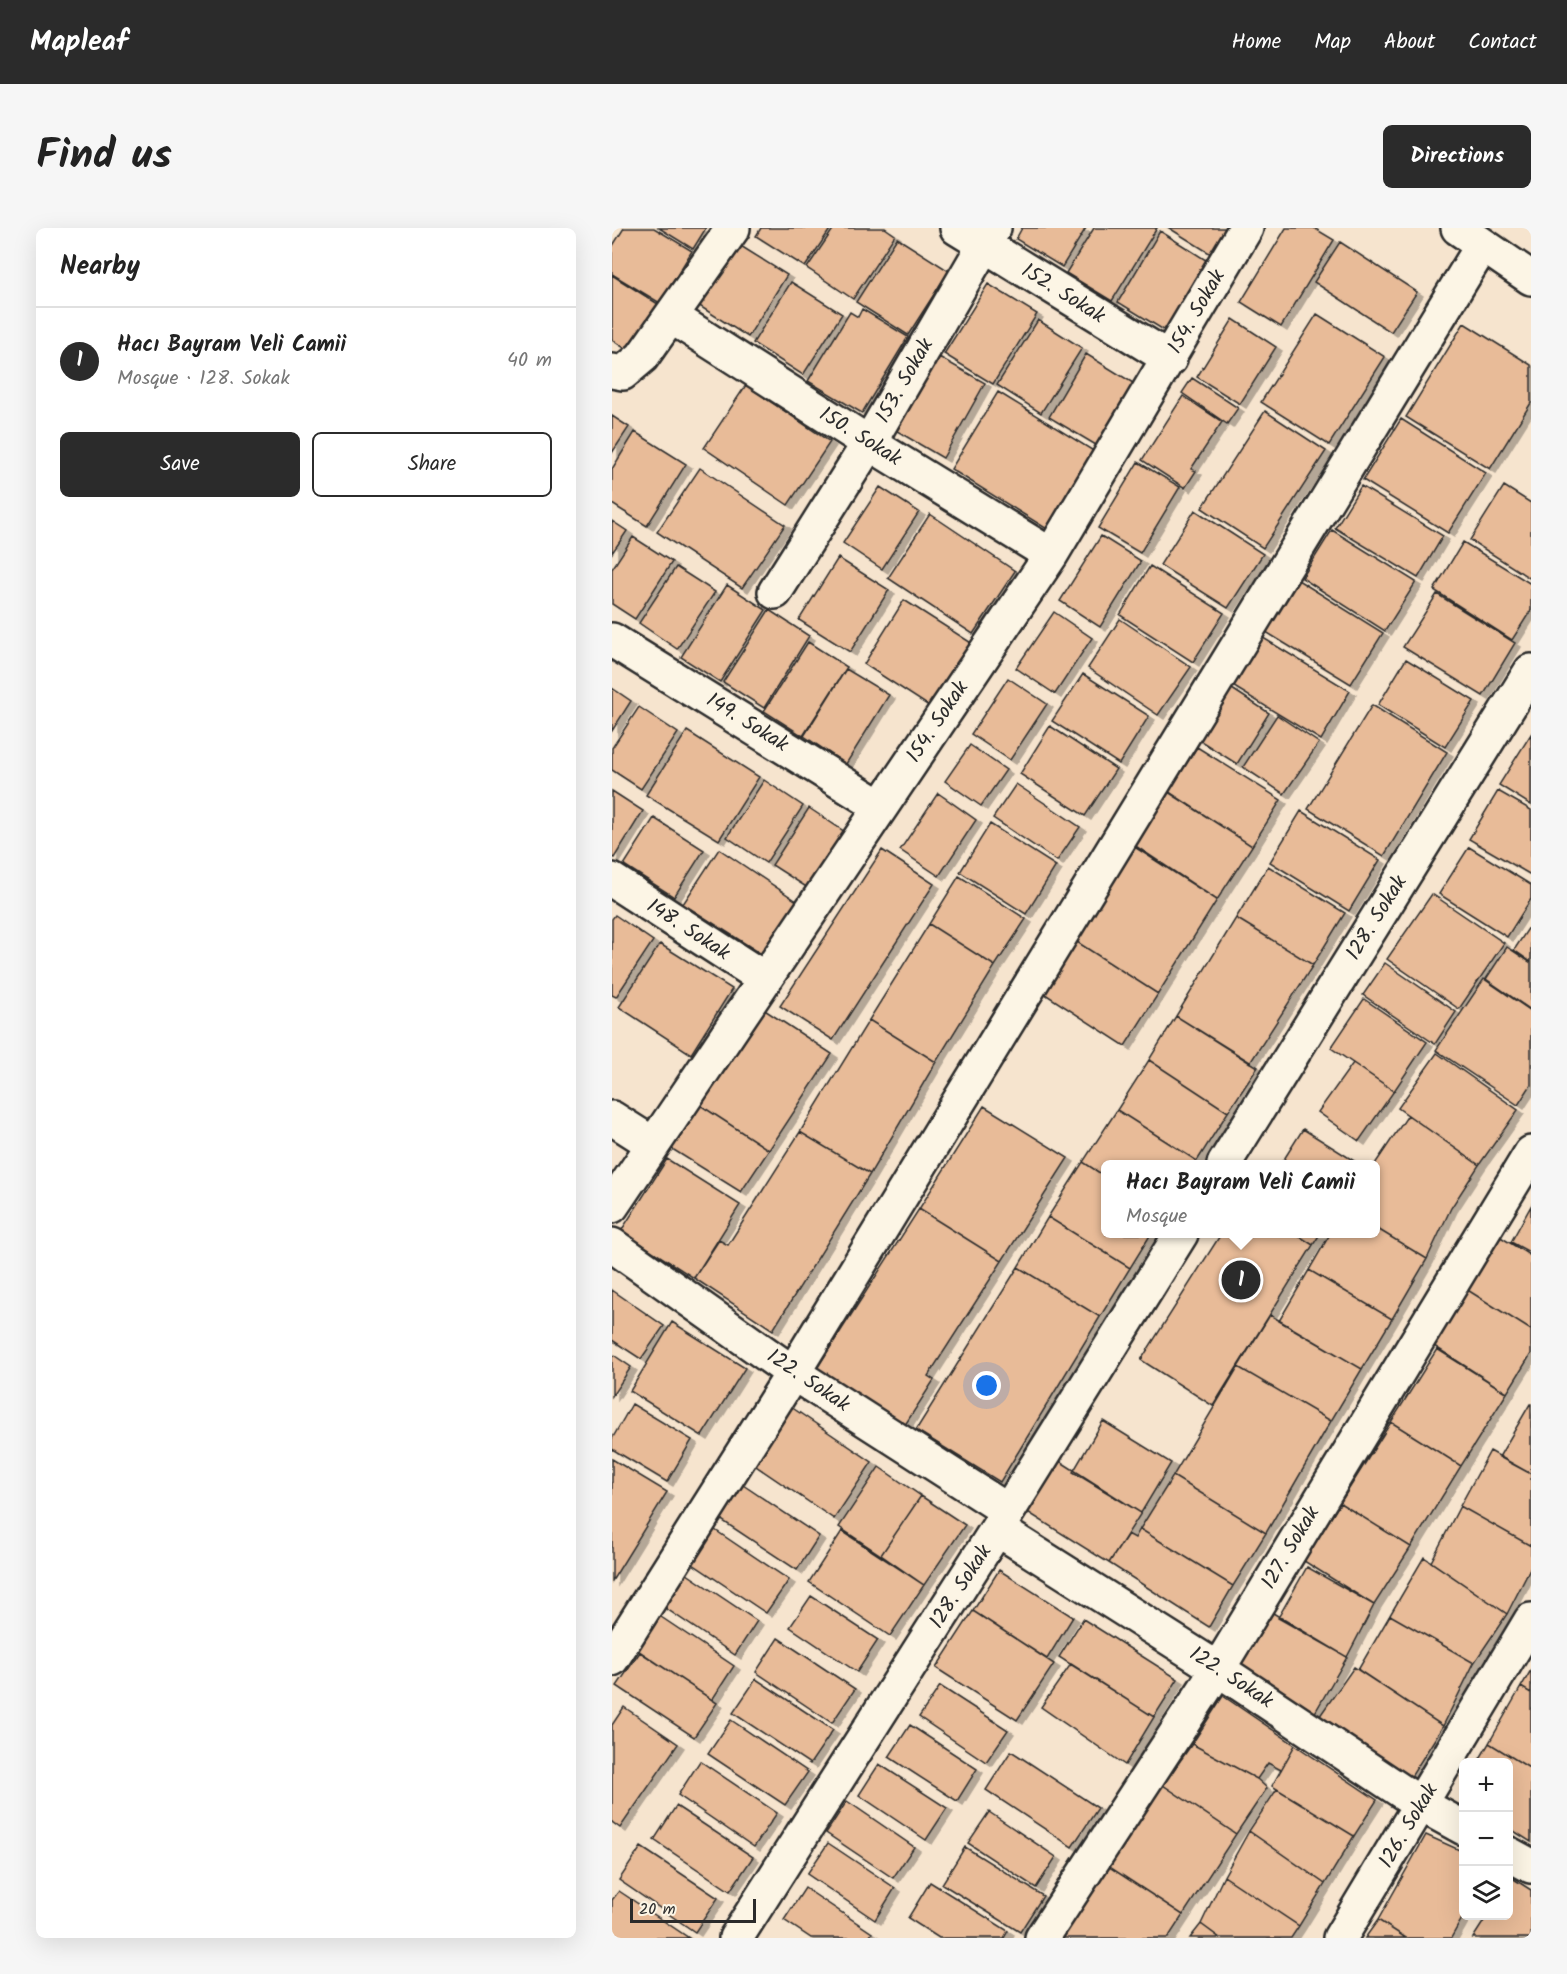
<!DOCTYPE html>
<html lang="en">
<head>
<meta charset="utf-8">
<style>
  :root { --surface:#fff; --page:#f6f6f6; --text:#222; --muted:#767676; --line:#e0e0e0; --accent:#2b2b2b }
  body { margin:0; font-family:Kalam,sans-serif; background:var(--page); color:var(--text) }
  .controls { position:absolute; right:18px; bottom:18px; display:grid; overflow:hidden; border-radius:9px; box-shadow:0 6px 24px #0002 }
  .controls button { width:54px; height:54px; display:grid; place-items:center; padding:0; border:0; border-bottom:2px solid var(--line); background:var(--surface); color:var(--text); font:30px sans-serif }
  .scale { position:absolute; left:18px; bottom:15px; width:126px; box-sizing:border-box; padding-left:6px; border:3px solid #2b2b2b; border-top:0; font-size:16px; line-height:21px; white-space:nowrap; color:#2b2b2b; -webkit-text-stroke:4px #fcf5e5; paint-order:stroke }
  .you { position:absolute; left:375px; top:1158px; width:21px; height:21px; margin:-15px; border:4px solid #fff; border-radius:50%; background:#1a73e8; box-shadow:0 0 0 9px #1a73e833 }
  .badge { display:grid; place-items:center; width:39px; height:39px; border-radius:50%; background:var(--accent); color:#fff; font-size:20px; font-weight:700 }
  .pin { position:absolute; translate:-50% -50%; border:3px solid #fff; box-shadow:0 2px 6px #0006 }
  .popup { position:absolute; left:489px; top:932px; width:279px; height:78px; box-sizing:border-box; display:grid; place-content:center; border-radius:9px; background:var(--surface); filter:drop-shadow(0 2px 4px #0005); font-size:20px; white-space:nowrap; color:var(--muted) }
  .popup b { font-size:22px; color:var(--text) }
  .popup::after { content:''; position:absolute; left:50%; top:100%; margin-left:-12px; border:12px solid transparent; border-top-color:var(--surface) }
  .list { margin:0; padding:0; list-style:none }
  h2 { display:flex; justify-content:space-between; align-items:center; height:78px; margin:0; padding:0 24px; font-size:26px }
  h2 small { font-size:20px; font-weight:400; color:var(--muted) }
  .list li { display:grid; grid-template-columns:39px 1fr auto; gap:18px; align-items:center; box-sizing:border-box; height:108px; padding:0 24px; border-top:2px solid var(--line) }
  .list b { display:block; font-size:22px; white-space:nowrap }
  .list p { margin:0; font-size:20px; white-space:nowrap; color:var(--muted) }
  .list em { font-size:20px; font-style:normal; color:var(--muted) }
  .actions { display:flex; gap:12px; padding:18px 24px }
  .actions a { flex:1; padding:14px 0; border:2px solid var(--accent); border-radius:9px; text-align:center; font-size:21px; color:var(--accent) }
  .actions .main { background:var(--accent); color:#fff }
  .icon { flex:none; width:33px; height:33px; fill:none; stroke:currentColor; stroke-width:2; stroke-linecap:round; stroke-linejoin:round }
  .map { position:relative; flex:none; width:919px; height:1710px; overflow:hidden; border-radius:9px }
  header { display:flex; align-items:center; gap:36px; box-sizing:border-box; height:84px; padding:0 30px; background:var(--accent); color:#fff }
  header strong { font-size:28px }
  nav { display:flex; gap:33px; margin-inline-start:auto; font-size:21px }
  .intro { display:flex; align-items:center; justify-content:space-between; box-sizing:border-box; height:144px; padding:0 36px }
  h1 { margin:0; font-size:42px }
  .button { padding:15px 27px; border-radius:9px; background:var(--accent); color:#fff; font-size:21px; font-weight:700 }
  main { display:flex; gap:36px; padding:0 36px }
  aside { flex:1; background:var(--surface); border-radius:9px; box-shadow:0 6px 24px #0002 }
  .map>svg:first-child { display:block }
</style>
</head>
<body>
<header>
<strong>Mapleaf</strong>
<nav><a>Home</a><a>Map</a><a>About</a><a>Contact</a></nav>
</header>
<div class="intro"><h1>Find us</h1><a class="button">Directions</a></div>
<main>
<aside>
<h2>Nearby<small></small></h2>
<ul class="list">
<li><span class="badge">1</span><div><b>Hacı Bayram Veli Camii</b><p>Mosque · 128. Sokak</p></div><em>40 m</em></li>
</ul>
<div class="actions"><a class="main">Save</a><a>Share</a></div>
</aside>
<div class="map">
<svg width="919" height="1710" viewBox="0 0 919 1710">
  <defs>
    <filter id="shadow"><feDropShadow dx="6" dy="4" stdDeviation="0" flood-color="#0004"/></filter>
  </defs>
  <rect width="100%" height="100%" fill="#f6e4ce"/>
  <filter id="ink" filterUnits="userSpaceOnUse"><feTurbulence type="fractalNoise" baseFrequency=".0167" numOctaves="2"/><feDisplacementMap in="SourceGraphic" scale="12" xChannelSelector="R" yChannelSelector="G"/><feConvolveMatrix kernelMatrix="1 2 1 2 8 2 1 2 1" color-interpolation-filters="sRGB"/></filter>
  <g filter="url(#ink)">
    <path fill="#e8bb98" stroke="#2b2b2b" stroke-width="1.5" filter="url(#shadow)" d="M12,0h30l38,23 -32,52 -48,-29v-27z
      M47,0h47l-13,21z
      M149,0h70l-26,39 -49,-31z
      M222,0h51l10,7 -42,64 -46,-31z
      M410,0h64l-24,39 -46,-28z
      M482,0h63l-45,73 -46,-28z
      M557,0h58l-16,26z
      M674,0h28l20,12 -53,87 -40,-25z
      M548,3l49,31 -42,70 -49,-30z
      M285,10l52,33 -41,64 -52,-33z
      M728,14l77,50 -26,40 -77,-50z
      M124,15l51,32 -39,62 -50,-32z
      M0,47l46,29 -29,47 -17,-11z
      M179,54l51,32 -39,61 -50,-32z
      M376,56l49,30 -44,70 -49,-30z
      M250,81l46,28 -46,76 -54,-32 42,-69 8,5z
      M705,86l68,43 -56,88 -68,-43z
      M621,91l43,28 -36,57 -43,-27z
      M426,92l44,28 -41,65 -44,-28z
      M852,95l67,42v38l-41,66 -84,-52z
      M474,126l52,32 -37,62 -52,-31z
      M327,129l46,26 -42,75 -46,-27z
      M580,150l46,30 -11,16 -45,-31z
      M134,157l84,57 -42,63 -84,-57z
      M386,164l102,63 -48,77 -101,-63z
      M571,168l39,26 -31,47 5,2 -11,17 -43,-28z
      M653,183l61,40 -63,97 -61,-40z
      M0,188l17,11 -17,26z
      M789,191l85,54 -38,60 -85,-53z
      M23,204l51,32 -39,62 -35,-22v-35z
      M526,234l42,25 -40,66 -42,-25z
      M88,240l85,57 -43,63 -85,-56z
      M749,258l82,50 -25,42 -83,-50z
      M892,258l27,17v76l-61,-39z
      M268,259l39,25 -37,57 -39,-26z
      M583,282l68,44 -35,54 -68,-43z
      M318,286l85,57 -42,63 -85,-56z
      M0,293l15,10 -15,22z
      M720,302l84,52 -31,49 -83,-53z
      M489,308l40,25 -41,66 -40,-26z
      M21,309l39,25 -37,57 -23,-15v-35z
      M851,314l68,42v26l-19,30 -78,-50z
      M226,330l51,32 -39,62 -51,-32z
      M538,338l74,47 -31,49 -73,-47z
      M64,339l39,25 -38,57 -38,-26z
      M686,352l85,53 -32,51 -85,-52z
      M115,357l39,25 -46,72 -39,-25z
      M825,366l78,49 -32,53 -80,-49z
      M292,372l72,46 -41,64 -71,-46z
      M157,382l40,26 -45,72 -41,-26z
      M442,384l38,26 -37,56 -39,-26z
      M508,391l71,48 -33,48 -70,-47z
      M648,408l90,55 -29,49 -90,-55z
      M196,414l39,25 -44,69 -39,-25z
      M794,431l68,42 -29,46 -67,-42z
      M234,441l43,26 -43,69 -42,-28z
      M471,446l66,42 -30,48 -67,-43z
      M396,450l39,26 -37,56 -39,-26z
      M617,459l40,26 -32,51 -41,-26z
      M0,460l19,13 -19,30z
      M760,477l75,47 -63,104 -76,-47z
      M27,479l39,26 -37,56 -29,-19v-22z
      M665,487l42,28 -35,51 -41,-27z
      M438,498l66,43 -31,47 -65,-42z
      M75,503l72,46 -40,63 -73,-45z
      M919,506v71l-32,-20z
      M358,517l36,25 -25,36 -36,-25z
      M585,519l84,53 -29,46 -84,-54z
      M152,552l39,26 -37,57 -39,-26z
      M404,556l64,43 -23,34 -64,-43z
      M551,560l89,58 -35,54 -89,-59z
      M0,563l31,20 -29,47 -2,-1z
      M886,563l33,19v65l-62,-36z
      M326,565l38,27 -37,56 -39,-26z
      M197,580l39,26 -37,56 -39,-25z
      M689,583l79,49 -31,51 -79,-49z
      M42,590l50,32 -30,47 -50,-32z
      M378,596l66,42 -30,48 -66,-42z
      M521,618l84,54 -59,94 -84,-54z
      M857,619l62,38v14l-24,38 -68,-43z
      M107,621l79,53 -35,53 -80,-51z
      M270,622l52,34 -101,156 -53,-34z
      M656,638l77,47 -32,52 -77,-47z
      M347,648l67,43 -31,47 -66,-42z
      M820,666l72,49 -45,66 -72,-50z
      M3,687l38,26 -37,56 -4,-2v-76z
      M624,690l77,47 -63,98 -74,-47z
      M317,696l66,42 -59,96 -67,-42z
      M919,696v38l-17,-12z
      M462,712l84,54 -33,52 -83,-54z
      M48,716l72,45 -41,65 -72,-47z
      M895,719l24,16v47l-45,-31z
      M773,735l71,49 -21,32 -72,-49z
      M872,751l47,32v74l-13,20 -82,-55z
      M752,771l63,43 -33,49 -63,-43z
      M148,779l72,47 -63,96 -72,-47z
      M564,788l82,51 -30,45 -79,-52z
      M257,792l67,42 -66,112 -70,-42z
      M825,825l81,57 -39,55 -81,-57z
      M537,832l79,52 -31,49 -80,-51z
      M741,835l41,28 -35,50 -41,-29z
      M85,875l72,47 -28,42 -72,-45z
      M372,878l84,52 -66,103 -83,-52z
      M505,882l80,51 -2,3h-89v13l-23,-15z
      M796,887l71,50 -28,43 -24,51 -51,-31 -1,-64z
      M691,901l56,35h-78z
      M188,904l70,42 -97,156 -79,-52 25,-38 9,5z
      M55,931l73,46 -46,73 -73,-47z
      M471,934l23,15v57h45l-21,34 -82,-51z
      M919,978v47l-20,-11z
      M307,981l83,52 -74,115 6,4 -29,45 -88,-57z
      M436,989l82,51 -30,49 -82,-50z
      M764,1000l51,31 -35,60 -83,-49 21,-36h46z
      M609,1006h75l17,11 -100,161 -72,-46z
      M684,1006h24l-7,11z
      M887,1008l32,20v74l-65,-41z
      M406,1039l82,50 -100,165 -84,-52z
      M697,1042l83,49 -30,50 -83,-48z
      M854,1061l65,41v24l-24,39 -76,-49z
      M0,1062l52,36 -23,33 -29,-19z
      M658,1087l92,54 -31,52 -93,-54z
      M60,1094l73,46 -43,68 -72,-45z
      M825,1121l70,44 -46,73 -70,-44z
      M0,1126l19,13 -19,29z
      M626,1139l93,54 -65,112 -93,-57z
      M20,1176l60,36 -25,42 -55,-33v-10z
      M918,1176h1v70l-32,-17z
      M179,1179l81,55 -38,57 -81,-55z
      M491,1193l68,42 -30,50 -68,-41z
      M779,1194l70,44 -50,81 -71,-44z
      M878,1223l41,23v72l-71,-40z
      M0,1231l55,33 -55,89z
      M446,1232l83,53 -32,50 -83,-52z
      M267,1239l42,29 -40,59 -42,-28z
      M561,1248l93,57 -33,53 -93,-57z
      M131,1257l76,51 -22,34 -77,-51z
      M309,1268l44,29 -41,60 -43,-30z
      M728,1275l71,44 -37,58 -70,-44z
      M848,1278l71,40v21l-24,47 -76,-52z
      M100,1300l77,52 -23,33 -76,-51z
      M528,1301l93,57 -24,41 -100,-64 19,-29 7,4z
      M230,1303l82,54 -34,51 -81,-54z
      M812,1329l83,57 -33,49 -84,-48z
      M695,1339l67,38 -27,52 -69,-39z
      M69,1342l76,51 -22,34 -77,-52z
      M387,1342l74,47 -26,42 -74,-48z
      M199,1368l67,44 -21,32 -67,-45z
      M361,1383l81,53 -37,56 -81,-52z
      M661,1385l74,44 -34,59 -75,-48z
      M46,1387l76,51 -22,34 -77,-52z
      M778,1387l84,48 -31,63 -85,-56z
      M471,1391l95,60 -24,38 -95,-60z
      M166,1410l77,51 -23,34 -76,-51z
      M28,1424l77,51 -23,34 -77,-51z
      M459,1436l83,53 -29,48 -84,-58z
      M742,1439l89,59 -34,54 -92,-60z
      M919,1442v23l-10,-6z
      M144,1451l77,51 -23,34 -77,-51z
      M328,1458l68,44 -22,32 -67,-45z
      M909,1459l10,6v76l-42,-26z
      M611,1468l72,49 -14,25 -13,-7 -11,16 -65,-35z
      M12,1479l54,37 -58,84 -8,-6v-97z
      M119,1492l77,52 -23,33 -77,-51z
      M298,1497l67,44 -20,32 -68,-44z
      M877,1515l42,26v73l-22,-14v-66h-31z
      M580,1516l65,35 10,9 -31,46 -73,-49z
      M683,1517l82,55 -23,36 -82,-50z
      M399,1523l87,57 -26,39 -86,-57z
      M88,1533l77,52 -23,34 -76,-52z
      M267,1536l68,44 -21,32 -67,-45z
      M551,1557l73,49 -53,81 -75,-49z
      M665,1561l77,47 -29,48 -76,-53z
      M235,1573l67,46 -21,31 -67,-45z
      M64,1578l77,51 -23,34 -76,-51z
      M377,1584l67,45 -20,31 -68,-45z
      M637,1603l76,53 -26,42 -75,-50z
      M814,1607l38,17v63l-13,23h-45l-28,-18z
      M216,1615l67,45 -20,32 -68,-46z
      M29,1619l77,51 -23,34 -76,-52z
      M353,1619l78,49 -23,36 -78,-48z
      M496,1638l75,49 -15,23h-105z
      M612,1648l75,50 -8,12h-71l-19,-14z
      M897,1648l22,14v48h-58l11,-17 -9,-5h34z
      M318,1654l78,49 -4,7h-65l-31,-20z
      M193,1660l67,45 -3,5h-58l-27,-18z
      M7,1663l70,47h-73l-4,-3v-35z
      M766,1692l28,18h-41z
      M589,1696l19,14h-30z"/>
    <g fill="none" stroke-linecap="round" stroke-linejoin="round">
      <g stroke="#2b2b2b" stroke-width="38">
        <path id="minor" d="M345,0l213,131
          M60,89l197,126 182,112
          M0,143l11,2 19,-16 91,-129
          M163,364l94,-149 125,-215
          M0,412l269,167
          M0,652l153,99
          M0,890l41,26
          M612,936l307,-493
          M0,978l439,-651 195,-327
          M0,1017l181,128 215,138
          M385,1301l221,140 204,136 42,23
          M0,1431l181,-286 689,-1127
          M897,1626l22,12
          M124,1710l261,-409 184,-295
          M430,1710l176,-269 313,-516
          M728,1710l191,-318"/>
      </g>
      <g stroke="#2b2b2b" stroke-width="38">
        <path id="primary" d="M846,0l73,50"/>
      </g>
      <use href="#minor" stroke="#fcf5e5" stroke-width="33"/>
      <use href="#primary" stroke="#fcf5e5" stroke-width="33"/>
    </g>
  </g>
  <g text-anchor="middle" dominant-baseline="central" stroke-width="4.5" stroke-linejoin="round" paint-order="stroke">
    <g font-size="21" fill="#2b2b2b" stroke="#fcf5e5">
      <text transform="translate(451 66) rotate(32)">152. Sokak</text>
      <text transform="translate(585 84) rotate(-60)">154. Sokak</text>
      <text transform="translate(293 153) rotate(-60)">153. Sokak</text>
      <text transform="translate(248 209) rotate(32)">150. Sokak</text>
      <text transform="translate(326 494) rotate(-56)">154. Sokak</text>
      <text transform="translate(135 495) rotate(32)">149. Sokak</text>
      <text transform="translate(765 690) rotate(-58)">128. Sokak</text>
      <text transform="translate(76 702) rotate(33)">148. Sokak</text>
      <text transform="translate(196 1153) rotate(34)">122. Sokak</text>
      <text transform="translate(679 1320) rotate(-59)">127. Sokak</text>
      <text transform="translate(349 1359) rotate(-57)">128. Sokak</text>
      <text transform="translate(619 1450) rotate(33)">122. Sokak</text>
      <text transform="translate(797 1598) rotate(-59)">126. Sokak</text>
    </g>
  </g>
</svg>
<div class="controls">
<button>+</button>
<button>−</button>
<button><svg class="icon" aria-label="layers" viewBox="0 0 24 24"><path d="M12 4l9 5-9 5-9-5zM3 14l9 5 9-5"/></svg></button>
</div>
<div class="scale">20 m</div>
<div class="you"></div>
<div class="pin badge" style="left:629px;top:1052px">1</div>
<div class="popup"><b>Hacı Bayram Veli Camii</b>Mosque</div>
</div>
</main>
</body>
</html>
